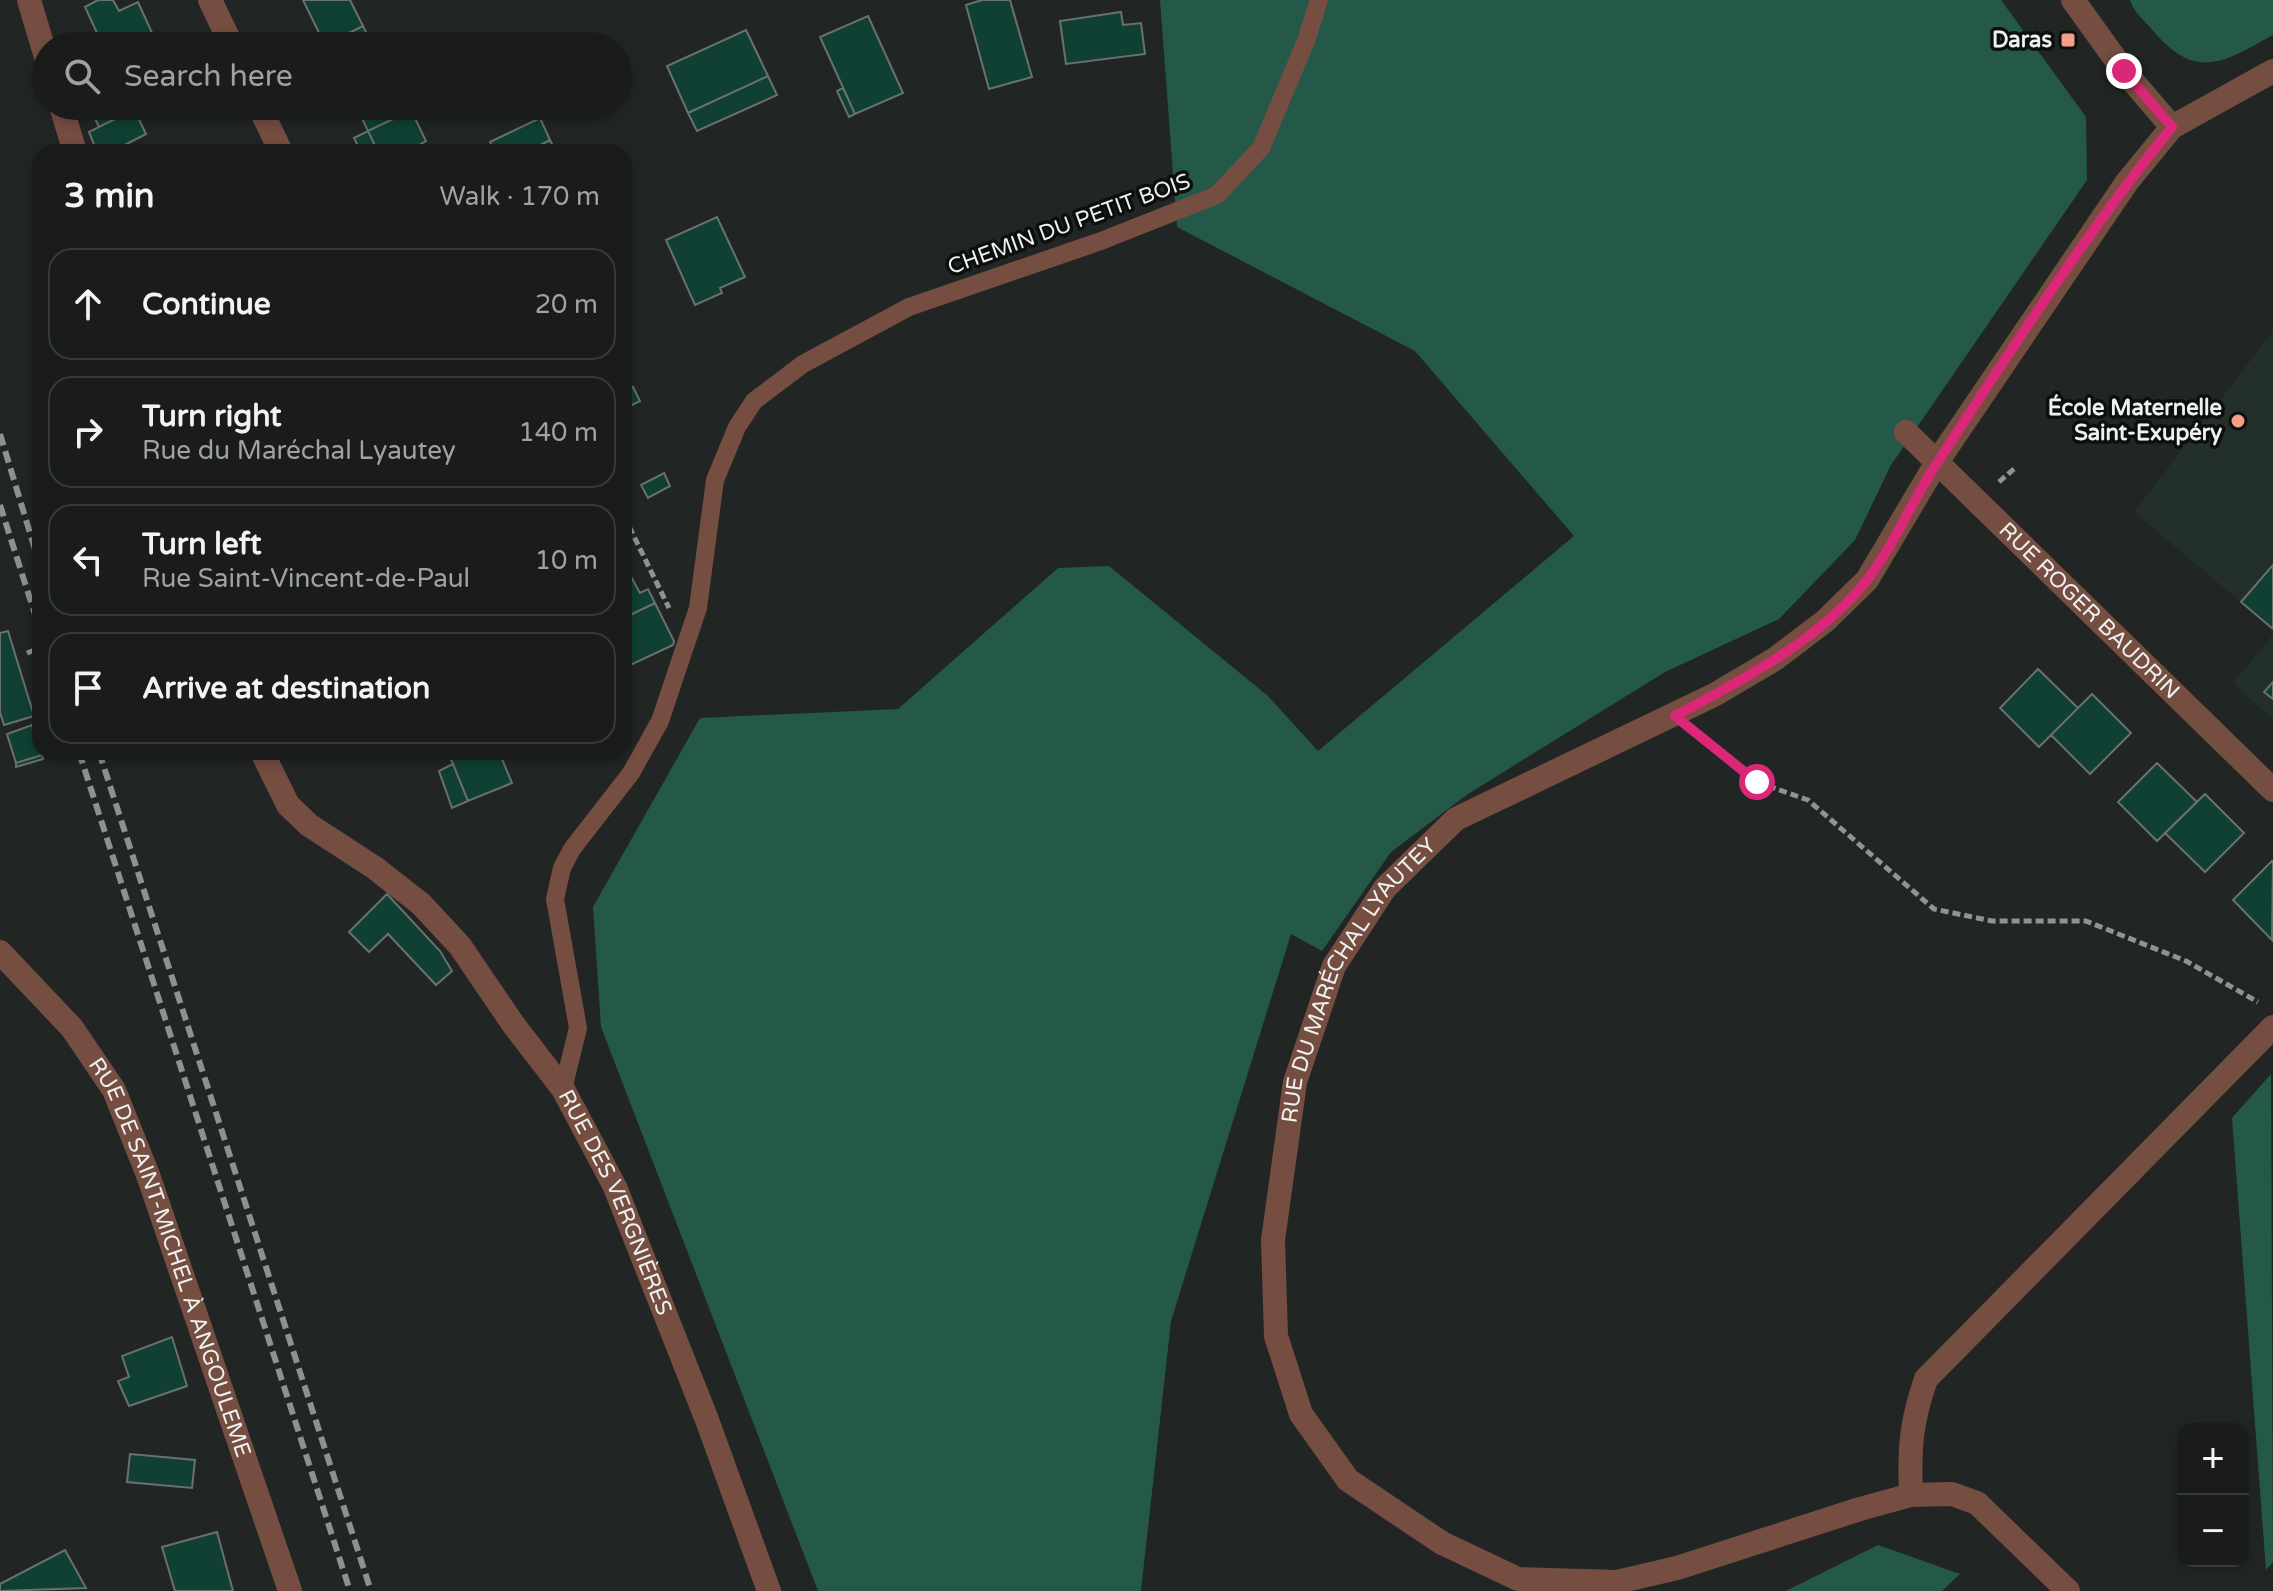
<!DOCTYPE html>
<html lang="en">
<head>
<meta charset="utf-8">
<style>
  :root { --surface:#191c1b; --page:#222524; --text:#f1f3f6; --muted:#9fa1a3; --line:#373a3a }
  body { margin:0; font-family:"Varela Round",sans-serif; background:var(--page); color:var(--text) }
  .controls { position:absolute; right:24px; bottom:24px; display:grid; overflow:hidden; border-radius:16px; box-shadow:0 4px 12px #0003 }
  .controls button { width:72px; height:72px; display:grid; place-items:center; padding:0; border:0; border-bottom:2px solid var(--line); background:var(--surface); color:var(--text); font:40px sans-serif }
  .stop { position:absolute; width:24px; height:24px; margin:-18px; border:6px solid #db2777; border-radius:50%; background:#fff }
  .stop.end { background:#db2777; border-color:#fff; box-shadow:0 2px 8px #0008 }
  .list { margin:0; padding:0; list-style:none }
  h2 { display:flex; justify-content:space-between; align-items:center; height:104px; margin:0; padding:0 32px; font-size:34px }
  h2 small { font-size:26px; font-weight:400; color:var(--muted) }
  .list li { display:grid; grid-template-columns:52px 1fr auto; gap:24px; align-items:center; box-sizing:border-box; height:112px; margin:0 16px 16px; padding:0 16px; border:2px solid var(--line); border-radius:24px }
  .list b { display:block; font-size:30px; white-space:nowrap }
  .list p { margin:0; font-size:26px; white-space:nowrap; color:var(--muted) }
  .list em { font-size:26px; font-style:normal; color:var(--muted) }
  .icon { flex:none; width:44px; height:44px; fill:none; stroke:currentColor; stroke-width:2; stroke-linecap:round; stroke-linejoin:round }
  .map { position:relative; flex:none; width:2273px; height:1591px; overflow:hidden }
  .search { position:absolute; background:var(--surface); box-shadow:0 4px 12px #0003; left:32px; top:32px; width:600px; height:88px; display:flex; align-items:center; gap:20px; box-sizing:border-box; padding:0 28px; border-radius:44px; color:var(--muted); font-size:30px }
  .panel { position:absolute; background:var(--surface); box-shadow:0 4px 12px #0003; left:32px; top:144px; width:600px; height:616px; border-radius:24px }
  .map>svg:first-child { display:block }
</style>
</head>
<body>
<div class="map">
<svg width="2273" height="1591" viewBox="0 0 2273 1591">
  <rect width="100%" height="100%" fill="#212624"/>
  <path fill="#222f2a" d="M2273,331v298l-139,-117z
    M2273,635v84l-40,-36z"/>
  <path fill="#245949" d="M1160,0h841l85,117 1,63 -196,285 -36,75 -76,79 -114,53 -197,122 -77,58 -69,99 -31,-17 -120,387 -30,270h-323l-217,-564 -8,-120 107,-189 198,-9 160,-141 51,-2 159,130 50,55 256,-215 -159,-185 -238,-124z
    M2130,0h143v35c-46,25 -75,47 -117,-1 -8,-10 -23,-22 -26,-34z
    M2271,1074l2,488 -7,8 -34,-452z
    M1878,1545l82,29 -18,17h-156z"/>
  <path fill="#104033" stroke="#6a706e" stroke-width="2" d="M98,0h15l6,11 19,-9 20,44h-55l-18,-39z
    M303,0h47l13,26 -38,19z
    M982,0h28l22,77 -43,12 -23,-84z
    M1121,12l2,13 18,-2 4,31 -79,10 -6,-43z
    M868,16l35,77 -48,21 -35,-77z
    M363,26l10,20h-47l-1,-1z
    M746,30l22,46 -80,37 -21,-47z
    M768,76l9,19 -80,36 -9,-18z
    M843,88l12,26 -6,3 -12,-26z
    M89,106h40l3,5 -33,16z
    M356,106h46l4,7 -38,18z
    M134,109l12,25 -35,18h-14l-8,-20z
    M411,110l15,31 -5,3 4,8h-47l-10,-21z
    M540,118l10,22 -23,12h-32l-5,-10z
    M368,131l10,21h-17l-7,-14z
    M550,140l6,12h-21l-2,-3z
    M717,217l28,60 -25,11 2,5 -27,12 -29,-65z
    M633,387l7,14 -16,8v-19z
    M664,473l6,13 -22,12 -7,-13z
    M624,564l16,29 8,-4 7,14 -31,15z
    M2273,565v64l-32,-27z
    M655,603l19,38 -1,4 -49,23v-50z
    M8,631l26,85 -30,9 -4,-13v-79z
    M2038,669l40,39 -39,39 -39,-39z
    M2273,682v17l-9,-7z
    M2092,694l39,39 -41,41 -39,-39z
    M32,725l10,30 -26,8 -9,-29z
    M448,752h51l13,31 -44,18z
    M42,755l1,4 -27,8v-4z
    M2157,763l40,39 -40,39 -39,-39z
    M453,764l15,37 -16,7 -13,-37z
    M2205,794l39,39 -39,39 -40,-39z
    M2272,861l1,1 -1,78 -39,-40z
    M387,894l53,57 12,20 -16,14 -48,-51 -19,18 -20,-20z
    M172,1337l15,49 -58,20 -11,-25 11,-4 -7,-21z
    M130,1454l65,6 -3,28 -65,-6z
    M217,1532l16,59h-58l-13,-44z
    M65,1550l21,38 -86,3v-7z"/>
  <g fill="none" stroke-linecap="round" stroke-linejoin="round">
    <path stroke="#8f9391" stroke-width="5" stroke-dasharray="8 4" stroke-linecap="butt" d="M1999,482l17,-15
      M624,516l45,92
      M27,653l13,-5
      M1701,736l56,46 51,18 126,109 58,12h94l100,40 72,41"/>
    <path stroke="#764e41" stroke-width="18" d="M563,1089l15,-61 -23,-129 7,-31 10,-19 59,-76 29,-52 38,-113 17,-128 22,-53 17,-26 49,-37 106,-57 192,-66 116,-46 44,-47 45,-107 13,-41"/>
    <g stroke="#764e41" stroke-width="24">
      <path d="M29,0l17,57"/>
      <path d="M210,0l22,46"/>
      <path d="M2073,0l51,71 48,56"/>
      <path d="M61,106l14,46"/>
      <path d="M259,106l22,46"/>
      <path id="s1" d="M1906,432l367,358"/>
      <path id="s2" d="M262,752l26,53 21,20 66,43 46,36 39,42 53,78 50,65 52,98 92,233 62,171"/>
      <path id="s3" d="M0,952l72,76 42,62 34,85 142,416"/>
      <path d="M1911,1495c-2,-46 0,-73 15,-116l347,-352"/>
      <path id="s4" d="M2068,1591l-91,-88 -25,-9 -41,1 -51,14 -183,59 -60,14 -99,-3 -76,-36 -94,-63 -47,-66 -25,-78 -3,-96 22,-158 39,-116 51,-78 71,-69 258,-124 61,-36 50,-38 42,-41 70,-118 190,-280 45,-55 101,-56"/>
    </g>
    <path stroke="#8d918f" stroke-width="6" stroke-dasharray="12 6" stroke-linecap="butt" d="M0,434l40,132
      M0,505l40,125
      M79,752l271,839
      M99,752l272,839"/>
  </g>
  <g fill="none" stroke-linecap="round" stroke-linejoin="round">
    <path stroke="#db2777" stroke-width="10" d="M1757,782l-82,-66c67,-36 144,-75 192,-136 28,-36 46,-82 72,-120 74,-113 148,-228 233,-333l-48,-56"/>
  </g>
  <g fill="#f39f85" stroke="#0c0f0e" stroke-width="3">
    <rect x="2060" y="32" width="16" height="16" rx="4"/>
    <circle cx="2238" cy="421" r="8"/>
  </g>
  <g text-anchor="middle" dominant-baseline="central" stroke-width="7" stroke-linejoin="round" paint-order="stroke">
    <g font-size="22" font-weight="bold" fill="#edf1ef" stroke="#0c0f0e" text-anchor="end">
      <text x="2052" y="40">Daras</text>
      <text x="2222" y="408">École Maternelle<tspan x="2222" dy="25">Saint-Exupéry</tspan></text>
    </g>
    <g font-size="22" fill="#edf1ef" stroke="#0c0f0e">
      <text transform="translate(1069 224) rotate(-20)">CHEMIN DU PETIT BOIS</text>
      <text stroke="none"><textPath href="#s1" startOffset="256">RUE ROGER BAUDRIN</textPath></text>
      <text stroke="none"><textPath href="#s4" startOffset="1336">RUE DU MARÉCHAL LYAUTEY</textPath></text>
      <text stroke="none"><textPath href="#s2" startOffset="584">RUE DES VERGNIÈRES</textPath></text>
      <text stroke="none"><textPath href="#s3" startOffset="356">RUE DE SAINT-MICHEL À ANGOULEME</textPath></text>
    </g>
  </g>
</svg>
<div class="controls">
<button>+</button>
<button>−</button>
</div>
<div class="stop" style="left:1757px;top:782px"></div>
<div class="stop end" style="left:2124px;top:71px"></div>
<div class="search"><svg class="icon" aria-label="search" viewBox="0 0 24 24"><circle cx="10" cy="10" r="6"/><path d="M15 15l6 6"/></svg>Search here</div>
<section class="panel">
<h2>3 min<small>Walk · 170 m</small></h2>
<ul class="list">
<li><svg class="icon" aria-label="ahead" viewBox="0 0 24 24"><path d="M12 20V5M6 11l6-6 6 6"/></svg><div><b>Continue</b></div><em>20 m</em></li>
<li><svg class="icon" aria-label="right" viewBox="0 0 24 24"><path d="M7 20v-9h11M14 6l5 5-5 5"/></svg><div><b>Turn right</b><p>Rue du Maréchal Lyautey</p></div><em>140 m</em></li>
<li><svg class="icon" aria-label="left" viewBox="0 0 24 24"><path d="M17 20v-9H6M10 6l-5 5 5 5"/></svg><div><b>Turn left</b><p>Rue Saint-Vincent-de-Paul</p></div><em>10 m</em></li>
<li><svg class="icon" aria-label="arrive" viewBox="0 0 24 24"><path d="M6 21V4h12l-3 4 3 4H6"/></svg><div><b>Arrive at destination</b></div></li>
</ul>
</section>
</div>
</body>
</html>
